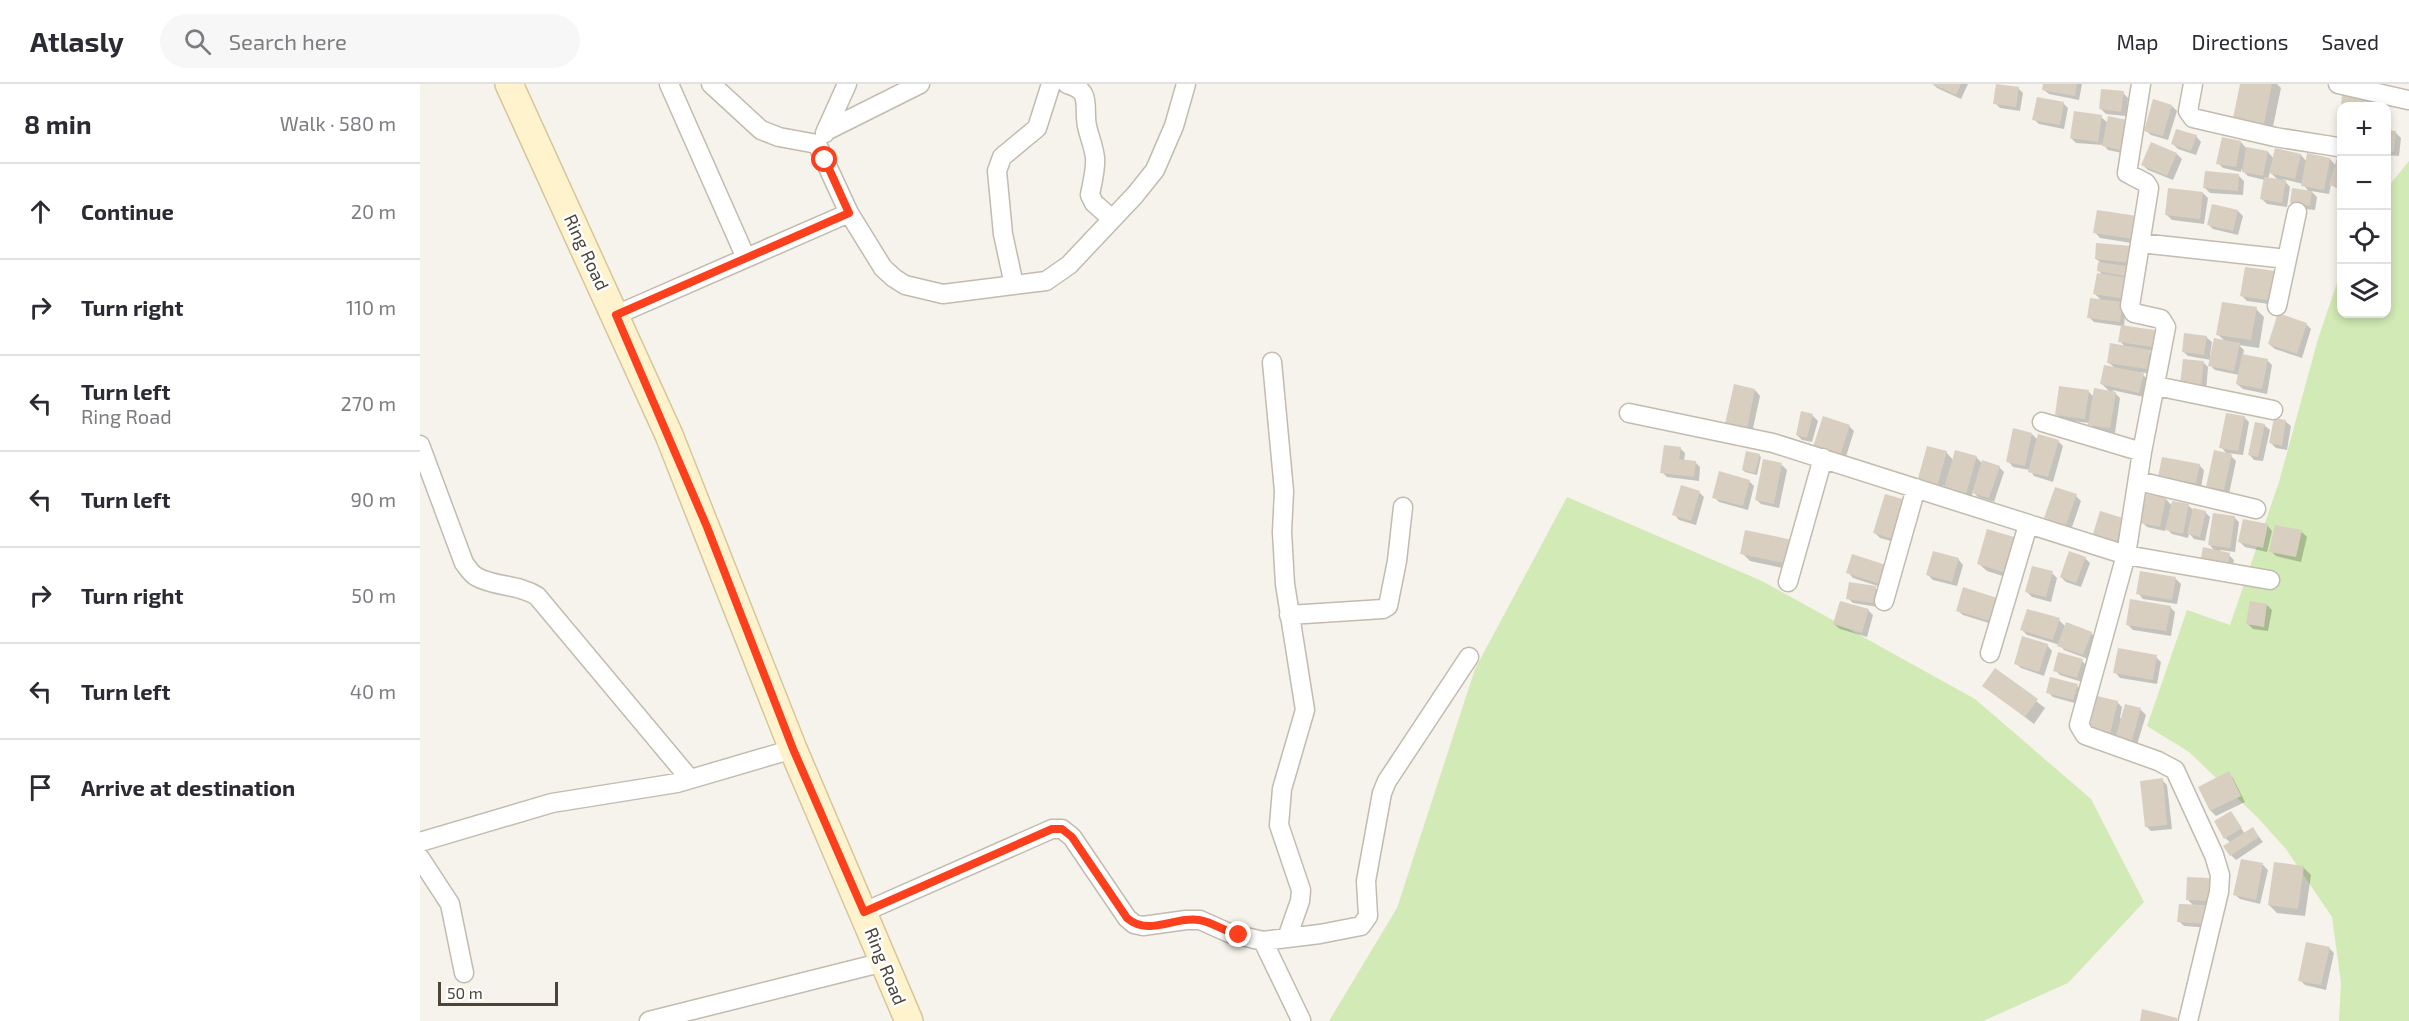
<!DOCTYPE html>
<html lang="en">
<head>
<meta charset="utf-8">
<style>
  :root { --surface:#fff; --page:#f7f7f7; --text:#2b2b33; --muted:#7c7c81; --line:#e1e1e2 }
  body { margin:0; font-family:"Exo 2",sans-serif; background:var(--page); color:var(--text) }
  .controls { position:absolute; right:18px; top:18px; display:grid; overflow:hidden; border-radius:12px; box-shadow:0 3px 9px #0003 }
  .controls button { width:54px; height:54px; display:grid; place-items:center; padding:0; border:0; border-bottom:2px solid var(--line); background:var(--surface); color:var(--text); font:30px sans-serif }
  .scale { position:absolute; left:18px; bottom:15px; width:120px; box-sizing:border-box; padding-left:6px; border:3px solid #4b4439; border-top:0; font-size:16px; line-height:21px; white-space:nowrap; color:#4b4439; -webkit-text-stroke:4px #fff; paint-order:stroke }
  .stop { position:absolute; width:18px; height:18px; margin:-14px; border:4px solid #fc3f1d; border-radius:50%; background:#fff }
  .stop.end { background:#fc3f1d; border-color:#fff; box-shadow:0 2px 6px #0008 }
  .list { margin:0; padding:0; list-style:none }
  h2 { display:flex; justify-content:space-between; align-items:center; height:78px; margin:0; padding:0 24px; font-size:26px }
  h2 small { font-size:20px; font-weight:400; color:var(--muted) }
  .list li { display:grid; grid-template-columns:39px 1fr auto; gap:18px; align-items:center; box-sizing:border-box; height:96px; padding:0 24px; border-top:2px solid var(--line) }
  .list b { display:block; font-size:22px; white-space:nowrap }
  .list p { margin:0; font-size:20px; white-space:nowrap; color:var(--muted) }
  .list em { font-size:20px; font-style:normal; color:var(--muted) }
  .icon { flex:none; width:33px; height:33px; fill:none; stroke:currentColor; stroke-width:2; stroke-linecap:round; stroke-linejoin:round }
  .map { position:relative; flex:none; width:1989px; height:937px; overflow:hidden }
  header { display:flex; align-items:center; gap:36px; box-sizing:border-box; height:84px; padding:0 30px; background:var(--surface); border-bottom:2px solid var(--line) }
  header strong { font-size:28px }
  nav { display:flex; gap:33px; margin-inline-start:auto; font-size:21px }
  .search { width:420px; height:54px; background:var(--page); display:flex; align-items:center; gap:15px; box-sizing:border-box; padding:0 21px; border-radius:33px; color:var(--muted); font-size:22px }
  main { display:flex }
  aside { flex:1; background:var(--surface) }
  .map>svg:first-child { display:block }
</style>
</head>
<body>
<header>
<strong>Atlasly</strong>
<div class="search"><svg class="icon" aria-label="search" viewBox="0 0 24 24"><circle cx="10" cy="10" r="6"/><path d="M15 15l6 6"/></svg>Search here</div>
<nav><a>Map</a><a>Directions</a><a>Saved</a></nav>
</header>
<main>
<aside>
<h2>8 min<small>Walk · 580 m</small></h2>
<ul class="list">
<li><svg class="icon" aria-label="ahead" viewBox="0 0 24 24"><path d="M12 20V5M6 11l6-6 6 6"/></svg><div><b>Continue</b></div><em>20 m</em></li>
<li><svg class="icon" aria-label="right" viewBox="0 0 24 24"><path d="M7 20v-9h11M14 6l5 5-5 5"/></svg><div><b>Turn right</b></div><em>110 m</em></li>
<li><svg class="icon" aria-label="left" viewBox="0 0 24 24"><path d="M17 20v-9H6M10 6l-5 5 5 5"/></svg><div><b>Turn left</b><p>Ring Road</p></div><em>270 m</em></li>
<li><svg class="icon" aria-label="left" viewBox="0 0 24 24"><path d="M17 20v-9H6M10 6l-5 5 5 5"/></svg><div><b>Turn left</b></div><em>90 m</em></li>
<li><svg class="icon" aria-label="right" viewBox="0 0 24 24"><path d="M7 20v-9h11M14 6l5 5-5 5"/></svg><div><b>Turn right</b></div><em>50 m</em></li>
<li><svg class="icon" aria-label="left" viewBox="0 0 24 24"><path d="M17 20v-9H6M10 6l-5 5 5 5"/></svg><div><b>Turn left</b></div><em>40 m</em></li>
<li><svg class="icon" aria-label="arrive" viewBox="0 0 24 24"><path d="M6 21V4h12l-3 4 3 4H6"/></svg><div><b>Arrive at destination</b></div></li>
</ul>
</aside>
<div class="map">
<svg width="1989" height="937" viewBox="0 0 1989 937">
  <rect width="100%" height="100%" fill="#f6f3ec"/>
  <path fill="#d2eab5" d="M1989,77v860h-70l2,-38 -9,-66 -46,-68 -29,-32 -68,-65 -42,-26 40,-116 43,15 49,-143 39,-143 23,-68 1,43h44l1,-126z
    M1147,413l195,84 213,118 116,100 53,103 -76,81 -85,38h-654l68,-113 78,-239z"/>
  <path fill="#0003" fill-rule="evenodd" d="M1513,0h35l-7,15 -24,-11z
    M1624,0h38l-3,16 -30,-6 -6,-5z
    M1821,0h36l4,4 -10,48 -29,-6z
    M1598,4l5,5 -3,18 -20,-3 -5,-5z
    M1703,9l5,5 -2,18 -20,-2 -6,-6z
    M1924,13l29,3 5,6h-35z
    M1643,19l5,5 -4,21 -25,-5 -5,-5z
    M1752,22l5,5 -9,29 -17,-5 -6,-5z
    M1681,33l7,6 23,32 -23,-5 -4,-5 -28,-2 -5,-5z
    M1966,48l10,1 5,5 -2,18 -13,-1z
    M1776,52l5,6 -5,13 -18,-6 -5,-5z
    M1821,58l5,6 22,4 6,7 27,-4 6,7 23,-3 6,7 6,-6v31l-11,-6 -2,9 -18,-3 6,6 -2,13 -19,-2 -5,-5 18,-11 -6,-8 -20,-5 7,8 -3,20 -20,-3 -5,-5 3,-19 -17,-4 -7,-7v3l-18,-4 -5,-5zM1850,88l9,9 -11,-2z
    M1757,70l5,5 -9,21 -25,-10 -5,-5z
    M1819,92l5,5 -1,14 -33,-2 -5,-5z
    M1783,109l5,5 -4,26 -32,-4 -5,-5z
    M1793,122l25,5 5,5 -5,19 -25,-6 -5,-5z
    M1678,128l40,32 -38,-6 -5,-6z
    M1711,164l-7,79 39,26 -16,-3 7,7 -3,17 -11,-2 8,8 -4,17 -32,-7 8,8 -5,35 -20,-3 -5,-7 -28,-3 -5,-5 31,-24 6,6 16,-5 -8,-8 13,-16 -7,-6 18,-14 -6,-7 2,-15 -28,-4 -5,-5 13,-16 -7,-7 9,-18 -5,-5 1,-9 -4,-3z
    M1826,184l30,37 -29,-4 -5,-5z
    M1836,225l8,8 -5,31 -20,-3 5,5 -1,5 24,5 5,5 -5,29 -24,-5 -6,-5 2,-9 -24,-5 -5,-5 1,-5 -23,-4 -5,-5 23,-14 6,5 -2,13 2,1 13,-15 -7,-6z
    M1886,240l5,5 -9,29 -27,-9 -6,-5z
    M1783,278l5,5 -2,24 -20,-2z
    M1335,306l5,6 -8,37 -20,-5z
    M1383,329l10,3 5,5 -6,21 -10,-2 -5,-5z
    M1824,333l5,5 -6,33 -15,-2 8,8 -7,33 -16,-3 -5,-5 20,-31 -7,-8z
    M1865,337l6,5 -4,24 -11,-2 -5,-5z
    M1844,341l6,5 -7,31 -9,-1 -5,-6z
    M1429,342l5,5 -10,32 -26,-8z
    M1612,350l6,6 20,1 5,5 -10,36 -19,-6 -4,-6 -17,-3 -5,-6z
    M1260,364l5,5 -1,8 11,1 5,5 -1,14 -32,-4 -5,-5z
    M1526,368l7,8 23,-3 7,7 16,3 5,5 -10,30 -16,-5 -5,-5 -2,6 -20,-5 -8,-8 -1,6 -23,-10z
    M1339,371l2,2 -4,18 -12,-3 -2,-2z
    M1362,381l5,5 -8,38 -18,-4 -5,-5z
    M1779,381l5,5 -3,18 -36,-7 -5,-5z
    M1329,397l5,5 -6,24 -29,-8 -5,-5z
    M1279,408l5,5 -8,28 -17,-5 -5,-6z
    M1466,412l16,48 -22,-6 -5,-5z
    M1656,412l5,5 -10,29 -20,-7 -5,-5z
    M1746,415l6,7 1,-4 16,4 5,5 11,1 5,5 -5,24 -11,-2 -5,-6 -1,5 -16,-4 -6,-6 -1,3 -18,-4 -5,-5z
    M1814,433l5,5 -4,30 -15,-2v3l9,2 5,5 -3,13 -21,-28z
    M1702,436l-1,28 -22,-7z
    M1847,441l5,6 -5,21 -22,-5 -5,-5z
    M1568,447l30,50 -31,-10 -8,-7z
    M1327,448l49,39 -46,-10 -8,-8z
    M1882,448l5,5 -6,25 -25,-6 -5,-5z
    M1665,474l5,5 -9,24 -15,-5 -5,-5z
    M1538,475l5,6 -6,21 -24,-6 -5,-5z
    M1465,483l-1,21 -31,-10 -5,-6z
    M1632,489l5,5 -6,24 -19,-5 -5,-5z
    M1756,495l5,5 -4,20 -34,-5 -5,-6z
    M1455,504l5,5 -2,14 -25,-4 -5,-5z
    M1577,515l-2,26 -32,-10 -6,-5z
    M1847,521l5,5 -4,21 -15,-2 -5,-5z
    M1750,523l5,5 -4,24 -38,-6 -5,-5z
    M1448,526l5,5 -6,22 -27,-8 -6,-5z
    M1639,536l7,7 25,6 5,5 -8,21 -24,-9 -4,-5 -33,-10 -5,-5z
    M1627,561l5,6 -8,25 -23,-8 -5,-5z
    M1736,573l5,5 -4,22 -37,-6 -5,-6z
    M1662,577l5,5 -5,16 -22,-7 -5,-5z
    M1575,586l50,38 -11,16 -50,-38z
    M1657,602l5,5 -4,13 -25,-7 -5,-5z
    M1697,618l5,5 -2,11 2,1 4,-14 15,5 5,5 -10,33 -40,-15z
    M1808,689l5,5 12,24 -29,14 -5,-5 -11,-24z
    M1742,696l5,5 5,44 -21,2 -5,-5z
    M1811,729l14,21 8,-5 10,13 -27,18 -5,-5v-12l-6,-5z
    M1822,776l21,5 5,5 -8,34 -20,-5 -6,-5z
    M1883,783l8,8 -6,41 -28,-3 -8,-8z
    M1789,795l5,5 -3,44 -27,-2 -5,-5 15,-15 -6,-6z
    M1909,864l5,5 -8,37 -21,-5 -5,-5z"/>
  <path fill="#d8cfc1" d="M1512,0h29l-5,11z
    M1576,0l23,3 -3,20 -23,-3z
    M1623,0h34l-2,12 -33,-6z
    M1820,0h32l-9,45 -31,-6z
    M1681,5l23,2 -3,21 -22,-3z
    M1922,11l32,4 -1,7h-32z
    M1617,13l27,5 -4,23 -28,-5z
    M1733,15l19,6 -9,31 -19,-5z
    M1654,27l28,4 -4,27 -28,-4z
    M1688,32l24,5 -6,30 -24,-5z
    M1756,45l21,6 -6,16 -20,-7z
    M1966,46l10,1 -2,21 -8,-1z
    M1802,53l19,4 -5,26 -20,-3z
    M1731,58l26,11 -10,23 -26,-11z
    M1826,63l22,4 -5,25 -21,-4z
    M1855,64l26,6 -6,25 -26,-6z
    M1887,69l23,5 -6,32 -23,-4z
    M1917,74l5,1v29l-13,-3z
    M1785,87l34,3 -1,17 -35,-3z
    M1844,93l22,3 -4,23 -22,-4z
    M1748,104l35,4 -3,27 -35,-4z
    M1872,104l20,3 -2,15 -20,-3z
    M1792,120l26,6 -5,21 -26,-6z
    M1677,126l40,6 -4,23 -40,-6z
    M1676,159l36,3 -2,17 -35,-4z
    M1678,178l35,5 -2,10 -34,-6z
    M1825,183l31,4 -4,30 -32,-5z
    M1677,189l32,5 -4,21 -32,-5z
    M1670,214l32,4 -2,20 -33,-4z
    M1802,218l35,5 -6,33 -35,-5z
    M1858,229l29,10 -10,31 -29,-10z
    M1701,241l40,6 -2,17 -41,-6z
    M1764,249l23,3 -3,19 -22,-3z
    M1794,254l26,5 -6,28 -26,-5z
    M1690,259l40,7 -3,19 -40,-6z
    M1822,270l26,5 -6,30 -26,-5z
    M1763,275l21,2 -3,25 -21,-2z
    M1684,281l40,8 -5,20 -39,-9z
    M1314,300l21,5 -8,40 -22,-5z
    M1639,302l30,4 -4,29 -30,-4z
    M1674,304l22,4 -6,36 -22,-3z
    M1381,327l12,3 -6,24 -11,-3z
    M1806,329l19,3 -7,35 -19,-3z
    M1403,332l27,9 -11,34 -27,-9z
    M1854,334l12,2 -4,26 -13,-3z
    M1835,338l10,2 -7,33 -10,-2z
    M1593,344l19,5 -7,33 -19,-4z
    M1618,350l21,6 -11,37 -20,-5z
    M1244,361l17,2 -2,12 17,2 -2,16 -34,-4z
    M1507,362l20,5 -10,36 -20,-5z
    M1535,366l22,6 -11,38 -22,-6z
    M1794,366l18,4 -8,36 -18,-3z
    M1326,367l14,3 -5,19 -13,-3z
    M1742,373l38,7 -4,19 -38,-6z
    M1343,375l19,4 -8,41 -19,-4z
    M1562,376l18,6 -11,32 -17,-5z
    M1299,387l31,9 -7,26 -31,-8z
    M1261,401l19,6 -9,30 -19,-6z
    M1635,403l22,7 -11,31 -22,-7z
    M1465,410l24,7 -12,39 -24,-7z
    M1726,410l20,4 -6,29 -20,-4z
    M1752,417l17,3 -6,30 -18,-4z
    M1773,424l13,3 -6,26 -13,-3z
    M1680,427l23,7 -7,26 -24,-7z
    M1793,429l22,3 -5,32 -22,-3z
    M1823,435l25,5 -5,24 -25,-6z
    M1855,441l27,5 -6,27 -27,-5z
    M1567,445l34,10 -11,35 -33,-10z
    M1325,446l48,10 -5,24 -48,-10z
    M1783,463l27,6 -3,15 -27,-5z
    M1513,467l26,7 -7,24 -26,-7z
    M1649,467l17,6 -10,26 -16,-6z
    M1432,470l34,11 -7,19 -33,-11z
    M1612,482l21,5 -7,26 -21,-5z
    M1720,487l36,6 -4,23 -36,-6z
    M1429,498l27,4 -3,17 -27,-4z
    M1543,503l34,11 -7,23 -34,-10z
    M1710,515l41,7 -5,25 -40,-6z
    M1420,517l29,8 -7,24 -29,-9z
    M1830,517l17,3 -3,23 -18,-3z
    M1607,525l33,9 -7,22 -33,-10z
    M1646,538l26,10 -9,23 -26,-9z
    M1602,552l26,8 -9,28 -25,-8z
    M1698,564l39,7 -4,25 -40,-7z
    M1638,568l25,7 -6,19 -24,-7z
    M1575,584l43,31 -13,18 -43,-31z
    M1630,593l28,7 -5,16 -27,-7z
    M1677,612l21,5 -8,33 -21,-5z
    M1705,620l16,4 -10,36 -16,-5z
    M1809,687l12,25 -31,15 -12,-24z
    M1743,694l4,47 -22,2 -5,-46z
    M1811,727l11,17 -18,11 -10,-18z
    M1833,743l6,10 -29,19 -7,-10z
    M1821,775l22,4 -7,37 -23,-5z
    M1854,778l30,4 -6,43 -30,-4z
    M1767,793l22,1v23l-23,-1z
    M1759,820l29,1 -2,19 -29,-2z
    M1886,858l24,5 -9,38 -23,-4z
    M1722,925l35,9v3h-37z"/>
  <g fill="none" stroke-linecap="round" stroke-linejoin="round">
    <g stroke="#c2bbae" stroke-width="21">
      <path id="street" d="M249,0l77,174
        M291,0l50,46 18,7 38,7 32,69
        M647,0c26,7 16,22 20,42 2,10 7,21 8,32 1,12 -3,25 -5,37l4,8 18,16
        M1721,0l-14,89 19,10 3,5 -19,118 4,7 27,6 5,8 -24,125 -16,103 -47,170 6,10 73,26 17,9 39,85 6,20 -1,17 -31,129
        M1773,0l-5,27 5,7 82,19 63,10
        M1918,0l70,16
        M408,46l92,-46
        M405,49l22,-49
        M1720,159l147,16
        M594,201l-11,-51 -6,-63 5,-14 35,-29 14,-44
        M1857,222l20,-94
        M196,231l233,-102 34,55 11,10 11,7 38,9 103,-13 23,-16 66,-70 20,-25 19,-44 12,-42
        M852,278l12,129 -2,41 3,52 20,126 -23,79 -3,36 22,65 -1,11 -13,37
        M1736,302l117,24
        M1209,329l144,30 353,112 144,25
        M1622,338l100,30
        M0,361l44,118c4,5 7,11 13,14 18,10 41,7 60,19l153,183
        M1718,397l118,28
        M1368,498l35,-124
        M1464,517l32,-113
        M869,531l94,-6 5,-3 9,-45 6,-54
        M1570,569l38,-128
        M0,758l132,-39 125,-20 116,-34
        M0,774l30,46 14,69
        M444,828l188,-83h10l10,8 55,81 7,6 9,2 43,-6h14l29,13 34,8 57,-7 41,-8 7,-10 -2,-35 16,-88 5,-12 82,-124
        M843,857l38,79
        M229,937l235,-59"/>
    </g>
    <g stroke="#d6c79b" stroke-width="30">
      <path id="secondary" d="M89,0l160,351 124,314 116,272"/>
    </g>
    <use href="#street" stroke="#fff" stroke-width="18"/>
    <use href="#secondary" stroke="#fff3cd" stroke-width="27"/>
  </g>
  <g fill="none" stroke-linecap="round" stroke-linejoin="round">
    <path stroke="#fc3f1d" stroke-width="8" d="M405,76l24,53 -233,102 91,212 86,222 71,163 188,-83h10l10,8 55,81c22,19 47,-2 72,2 14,2 26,12 40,15"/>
  </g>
  <g text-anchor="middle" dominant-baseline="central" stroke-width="5" stroke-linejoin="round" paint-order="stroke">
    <g font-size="18" fill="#4b4439" stroke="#fff">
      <text transform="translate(167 168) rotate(65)">Ring Road</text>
      <text transform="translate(466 882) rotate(68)">Ring Road</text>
    </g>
  </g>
</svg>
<div class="controls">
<button>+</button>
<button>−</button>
<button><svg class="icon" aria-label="locate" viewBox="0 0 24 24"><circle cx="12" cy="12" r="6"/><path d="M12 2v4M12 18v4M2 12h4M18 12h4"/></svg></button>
<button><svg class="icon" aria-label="layers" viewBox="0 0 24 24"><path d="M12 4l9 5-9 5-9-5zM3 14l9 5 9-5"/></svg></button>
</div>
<div class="scale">50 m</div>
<div class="stop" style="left:405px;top:76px"></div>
<div class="stop end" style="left:819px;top:851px"></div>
</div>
</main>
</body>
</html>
